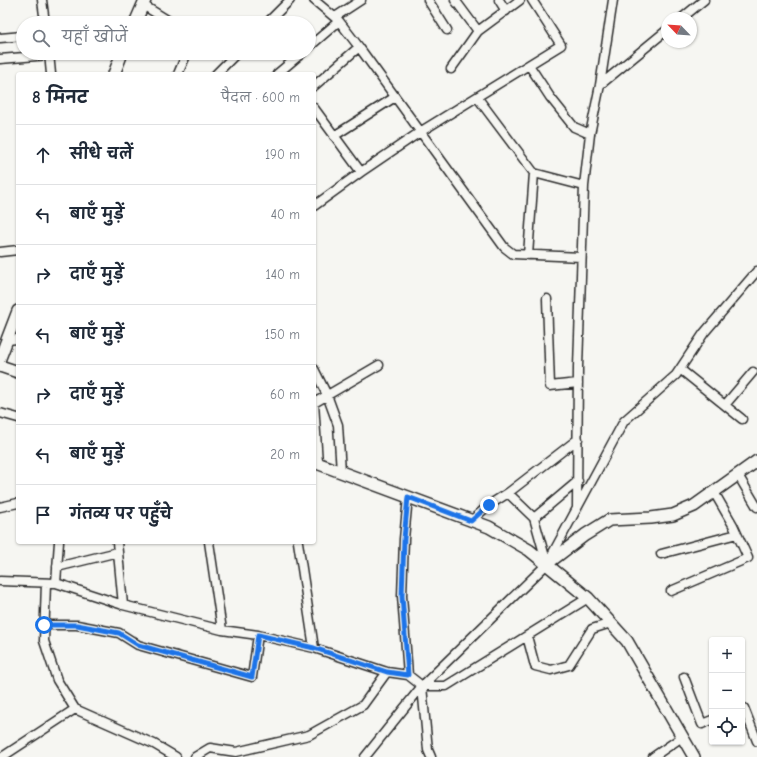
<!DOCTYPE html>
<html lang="hi">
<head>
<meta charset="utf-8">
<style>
  :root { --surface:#fff; --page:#f2f2f3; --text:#1f2937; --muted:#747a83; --line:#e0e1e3 }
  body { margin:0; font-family:"Comic Neue","Playpen Sans Deva",sans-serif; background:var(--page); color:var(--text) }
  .controls { position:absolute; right:12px; bottom:12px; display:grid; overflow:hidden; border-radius:4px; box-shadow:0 1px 3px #0004 }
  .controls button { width:36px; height:36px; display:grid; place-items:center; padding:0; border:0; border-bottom:1px solid var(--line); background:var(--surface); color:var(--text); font:20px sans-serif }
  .compass { position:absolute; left:661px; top:12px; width:36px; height:36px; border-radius:50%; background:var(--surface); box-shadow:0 1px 3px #0004; rotate:295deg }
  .stop { position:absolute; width:12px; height:12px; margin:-9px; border:3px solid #1a73e8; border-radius:50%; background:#fff }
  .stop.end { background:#1a73e8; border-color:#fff; box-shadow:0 1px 4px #0008 }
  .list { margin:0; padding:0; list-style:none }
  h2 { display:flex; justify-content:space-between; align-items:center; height:52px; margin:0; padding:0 16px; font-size:17px }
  h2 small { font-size:13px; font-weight:400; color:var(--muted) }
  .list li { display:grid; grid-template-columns:26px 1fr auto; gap:12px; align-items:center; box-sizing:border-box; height:60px; padding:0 16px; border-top:1px solid var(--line) }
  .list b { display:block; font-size:15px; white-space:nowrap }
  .list em { font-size:13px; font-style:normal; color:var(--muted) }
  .icon { flex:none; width:22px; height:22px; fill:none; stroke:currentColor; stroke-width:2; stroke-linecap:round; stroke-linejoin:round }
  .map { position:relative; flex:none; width:757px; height:757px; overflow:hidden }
  .search { position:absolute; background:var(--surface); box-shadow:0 1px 3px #0004; left:16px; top:16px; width:300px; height:44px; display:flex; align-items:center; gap:10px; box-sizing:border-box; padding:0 14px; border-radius:22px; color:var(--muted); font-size:15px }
  .panel { position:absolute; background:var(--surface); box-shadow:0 1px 3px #0004; left:16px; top:72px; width:300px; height:472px; border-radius:4px }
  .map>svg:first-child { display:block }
</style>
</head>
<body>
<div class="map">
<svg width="757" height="757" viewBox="0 0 757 757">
  <rect width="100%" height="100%" fill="#f6f6f2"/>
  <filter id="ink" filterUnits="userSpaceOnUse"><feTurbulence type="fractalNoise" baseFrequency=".025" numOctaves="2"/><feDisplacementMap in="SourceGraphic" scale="8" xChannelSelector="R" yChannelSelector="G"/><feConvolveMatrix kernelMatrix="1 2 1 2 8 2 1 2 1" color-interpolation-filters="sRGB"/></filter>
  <g filter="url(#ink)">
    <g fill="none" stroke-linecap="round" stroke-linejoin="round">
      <g stroke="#2b2b2b" stroke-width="11">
        <path id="minor" d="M42,0l3,23
          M314,0l25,21 20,26 145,200 9,7 68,3
          M428,0l19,30
          M455,0l23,31
          M499,0l7,11
          M143,5l29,18
          M335,17l26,-17
          M682,18l22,-18
          M267,23l23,-23
          M0,38l23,-2
          M309,47l30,-26
          M49,53l2,21
          M0,59l49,-4
          M529,65l21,32 24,30 16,7
          M451,69l27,-38 42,-31
          M178,74l9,-21
          M216,74l21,-21
          M277,74l25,-21
          M600,85l67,-55
          M314,86l45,-39
          M477,97l57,76 50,13
          M314,108l47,64
          M334,136l61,-39
          M314,206l47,-34 59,-40 141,-87 -29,-45
          M0,252l18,-2
          M528,255l6,-82
          M547,299l3,87 28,-3
          M7,340l11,-1
          M314,369l13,26 11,30 3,47
          M680,369l62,50
          M725,405l28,-33
          M0,413l18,5
          M318,463l-4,-60 65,-38
          M738,475l19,32
          M508,493l26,25 13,46
          M408,497l-4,42 -2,57 6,79
          M0,507l18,-4
          M577,507l1,-140 6,-181 6,-52 10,-49 13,-85
          M534,518l44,-37
          M471,521l18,-16 19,-12 70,-54
          M117,542l6,63
          M209,542l13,88
          M298,542l16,106
          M661,554l76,-20
          M57,567l61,-15
          M0,581l56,2 67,22 99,25 36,5 56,13 73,24 21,3 14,11h24l142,-88
          M46,583l-2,58 13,39 18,29 79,35 22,13
          M56,583l3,-41
          M671,591l77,-33 -15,-33 -19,-33
          M44,625h33l42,8 19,12 114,32 6,-42
          M527,636l8,30 16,4 18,-5 23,-36 19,-6
          M684,677l18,47 10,-4
          M422,686l6,64 3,7
          M742,709l2,-1 13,33
          M2,757l73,-48
          M195,757l15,-9 26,4 73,-17 54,-30 24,-33
          M365,757l57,-71 125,-122 77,-143 52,-46 28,-42 53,-62
          M653,757l29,-20"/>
      </g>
      <g stroke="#2b2b2b" stroke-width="14">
        <path id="tertiary" d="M135,23l10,-23
          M114,74l8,-21
          M0,358l18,-47
          M0,366l18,6
          M314,462l175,65 40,23 59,48 39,43 67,116
          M547,564l38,-29 24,-15 42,-2 22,-3 21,-9 63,-45"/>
      </g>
      <use href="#minor" stroke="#f6f6f2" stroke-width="8"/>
      <use href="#tertiary" stroke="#f6f6f2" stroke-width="11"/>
    </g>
  </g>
  <g fill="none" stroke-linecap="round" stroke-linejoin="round" filter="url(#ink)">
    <path stroke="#1a73e8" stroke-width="5" d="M44,625h33l42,8 19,12 114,32 6,-42 56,13 73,24 21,3 -6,-79 2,-57 4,-42 63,24 18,-16"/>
  </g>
</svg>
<div class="controls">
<button>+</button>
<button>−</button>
<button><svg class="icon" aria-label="locate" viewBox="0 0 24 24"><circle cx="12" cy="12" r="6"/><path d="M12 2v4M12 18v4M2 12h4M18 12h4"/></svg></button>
</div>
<svg class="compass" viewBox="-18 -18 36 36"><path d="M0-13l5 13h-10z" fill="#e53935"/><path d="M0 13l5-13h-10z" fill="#747a83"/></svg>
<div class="stop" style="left:44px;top:625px"></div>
<div class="stop end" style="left:489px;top:505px"></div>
<div class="search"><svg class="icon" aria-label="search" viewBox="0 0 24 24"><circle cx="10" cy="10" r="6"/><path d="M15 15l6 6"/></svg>यहाँ खोजें</div>
<section class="panel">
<h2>8 मिनट<small>पैदल · 600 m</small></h2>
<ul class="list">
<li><svg class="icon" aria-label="ahead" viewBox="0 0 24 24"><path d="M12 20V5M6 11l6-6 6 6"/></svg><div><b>सीधे चलें</b></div><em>190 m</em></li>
<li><svg class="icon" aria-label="left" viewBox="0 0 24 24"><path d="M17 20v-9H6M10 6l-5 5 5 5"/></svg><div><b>बाएँ मुड़ें</b></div><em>40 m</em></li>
<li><svg class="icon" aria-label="right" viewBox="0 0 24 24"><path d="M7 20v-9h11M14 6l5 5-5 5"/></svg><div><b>दाएँ मुड़ें</b></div><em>140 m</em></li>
<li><svg class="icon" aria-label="left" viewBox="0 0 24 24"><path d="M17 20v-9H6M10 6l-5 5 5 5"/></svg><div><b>बाएँ मुड़ें</b></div><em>150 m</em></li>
<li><svg class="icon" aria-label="right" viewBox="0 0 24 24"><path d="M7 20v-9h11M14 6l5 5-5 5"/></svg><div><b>दाएँ मुड़ें</b></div><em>60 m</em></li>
<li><svg class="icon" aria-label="left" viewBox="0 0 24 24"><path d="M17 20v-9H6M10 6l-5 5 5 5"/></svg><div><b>बाएँ मुड़ें</b></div><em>20 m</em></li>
<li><svg class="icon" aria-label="arrive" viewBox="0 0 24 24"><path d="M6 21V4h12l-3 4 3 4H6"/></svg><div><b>गंतव्य पर पहुँचे</b></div></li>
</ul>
</section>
</div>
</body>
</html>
